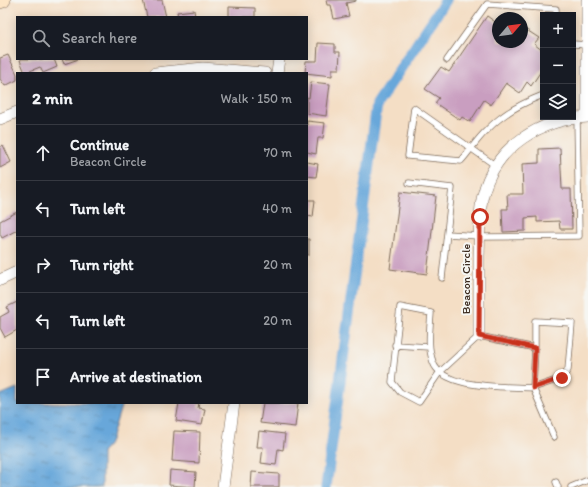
<!DOCTYPE html>
<html lang="en">
<head>
<meta charset="utf-8">
<style>
  :root { --surface:#171b24; --page:#20242c; --text:#f1f3f6; --muted:#9ea1a6; --line:#363941 }
  body { margin:0; font-family:Itim,sans-serif; background:var(--page); color:var(--text) }
  .controls { position:absolute; right:12px; top:12px; display:grid; overflow:hidden; border-radius:0px; box-shadow:0 2px 10px #0003 }
  .controls button { width:36px; height:36px; display:grid; place-items:center; padding:0; border:0; border-bottom:1px solid var(--line); background:var(--surface); color:var(--text); font:20px sans-serif }
  .compass { position:absolute; left:492px; top:12px; width:36px; height:36px; border-radius:50%; background:var(--surface); box-shadow:0 2px 10px #0003; rotate:61deg }
  .stop { position:absolute; width:12px; height:12px; margin:-9px; border:3px solid #c8321e; border-radius:50%; background:#fff }
  .stop.end { background:#c8321e; border-color:#fff; box-shadow:0 1px 4px #0008 }
  .list { margin:0; padding:0; list-style:none }
  h2 { display:flex; justify-content:space-between; align-items:center; height:52px; margin:0; padding:0 16px; font-size:17px }
  h2 small { font-size:13px; font-weight:400; color:var(--muted) }
  .list li { display:grid; grid-template-columns:26px 1fr auto; gap:12px; align-items:center; box-sizing:border-box; height:56px; padding:0 16px; border-top:1px solid var(--line) }
  .list b { display:block; font-size:15px; white-space:nowrap }
  .list p { margin:0; font-size:13px; white-space:nowrap; color:var(--muted) }
  .list em { font-size:13px; font-style:normal; color:var(--muted) }
  .icon { flex:none; width:22px; height:22px; fill:none; stroke:currentColor; stroke-width:2; stroke-linecap:round; stroke-linejoin:round }
  .map { position:relative; flex:none; width:588px; height:487px; overflow:hidden }
  .search { position:absolute; background:var(--surface); box-shadow:0 2px 10px #0003; left:16px; top:16px; width:292px; height:44px; display:flex; align-items:center; gap:10px; box-sizing:border-box; padding:0 14px; border-radius:0px; color:var(--muted); font-size:15px }
  .panel { position:absolute; background:var(--surface); box-shadow:0 2px 10px #0003; left:16px; top:72px; width:292px; height:332px; border-radius:0px }
  .map>svg:first-child { display:block }
</style>
</head>
<body>
<div class="map">
<svg width="588" height="487" viewBox="0 0 588 487">
  <defs>
    <pattern id="water-ripples" width="26" height="14" patternUnits="userSpaceOnUse"><rect width="26" height="14" fill="#67a7da"/><path d="M2 4q2-2 4 0t4 0M15 11q2-2 4 0t4 0" fill="none" stroke="#5688b0"/></pattern>
  </defs>
  <rect width="100%" height="100%" fill="#f6f6f2"/>
  <filter id="ink" filterUnits="userSpaceOnUse"><feTurbulence type="fractalNoise" baseFrequency=".025" numOctaves="2"/><feDisplacementMap in="SourceGraphic" scale="8" xChannelSelector="R" yChannelSelector="G"/><feConvolveMatrix kernelMatrix="1 2 1 2 8 2 1 2 1" color-interpolation-filters="sRGB"/></filter>
  <filter id="wash" filterUnits="userSpaceOnUse"><feTurbulence type="fractalNoise" baseFrequency=".012" numOctaves="4" result="noise"/><feDisplacementMap in="SourceGraphic" scale="16" xChannelSelector="R" yChannelSelector="G"/><feGaussianBlur stdDeviation="0.9" result="paint"/><feColorMatrix in="noise" values="0 0 0 0 0 0 0 0 0 0 0 0 0 0 0 0 0 1.4 0 .05"/><feComposite in="paint" operator="in"/></filter>
  <g filter="url(#wash)">
    <rect width="100%" height="100%" fill="#f4dec5"/>
    <path fill="url(#water-ripples)" stroke="#51687c" d="M17,388v15h105l-12,40 -8,9v35h-102v-92z"/>
    <g fill="none" stroke-linecap="round" stroke-linejoin="round">
      <path stroke="#67a7da" stroke-width="11" d="M326,487l51,-383 69,-104"/>
    </g>
    <g id="blocks">
      <path fill="#c99ec0" d="M143,0h19l4,17h-19z
        M326,0h30v1l-10,2 3,13 -15,3 -3,-14h-4z
        M229,7l26,1v9h-26z
        M194,10l1,7h-17l-1,-5z
        M487,16l11,8v18h24v-15l17,11 -5,6 9,7v17l-12,18 -4,-4 -7,11 -14,-10 -15,22 -7,-5 -14,22 -8,-5 -2,3 -25,-17 4,-5 -14,-9 16,-22 8,5z
        M318,43l17,1v8h5l-1,17h-7v7l-27,-3 1,-12h11z
        M8,55l9,19v6l-12,6 -5,-7v-21z
        M22,59h32l3,8 -14,6 -3,-6 -15,6 -5,-13z
        M62,59h17l-15,5z
        M311,82l19,2 -4,32 -19,-3v-16l2,1z
        M307,121l18,2 -2,15h-5l-2,16 -9,-2z
        M3,145l8,17 -11,6v-21z
        M560,148l2,41h9l1,40h-12l-1,-8 -22,1v-5l-12,1v13l-22,1 -1,-23h6l-1,-15h16l-1,-30 17,-1v-14z
        M307,162l11,2 -2,13 -9,-1z
        M400,192l36,4 -9,78 -37,-5z
        M307,200h8l-2,17 -6,-1z
        M17,212v18l-15,8 -2,-4v-13z
        M307,239h2v16h-2z
        M17,302v28l-12,7 -5,-9v-11l9,-5 -2,-5z
        M179,403h20l-1,5 7,1 -3,16 -26,-4z
        M263,403h35l-3,24 -35,-4z
        M174,431l26,1 -1,31 -27,-2z
        M259,431l26,3 -2,16 -5,-1 -2,16 -15,-2 2,-16h-6z
        M170,470l26,2 -1,15 -26,-2z
        M252,472l27,2v13h-28z"/>
    </g>
  </g>
  <g filter="url(#ink)">
    <use href="#blocks" fill-opacity="0" stroke="#7c6958" stroke-width="1"/>
    <g fill="none" stroke-linecap="round" stroke-linejoin="round">
      <g stroke="#7c6958" stroke-width="7">
        <path id="lane" d="M573,44l14,1
          M447,60l40,-56 69,5v6
          M496,166l-82,-58 -6,48 53,5c9,-10 16,-22 26,-31 16,-17 35,-27 56,-35
          M409,183l43,5 -10,90
          M447,234l32,2
          M480,237l99,-1 -2,-118
          M479,336l56,12 -2,40c-25,-2 -91,2 -100,-26 -6,-16 -3,-33 -2,-49l-31,-6 -8,75 8,10 19,10 20,-29 40,-37
          M395,345l34,2
          M535,348v-27l37,2 -4,47 -6,8 -29,10 21,49
          M556,482l2,5
          M571,487l17,-7"/>
      </g>
      <g stroke="#7c6958" stroke-width="12">
        <path id="street" d="M155,73l48,-5 62,5
          M277,73l2,-14
          M587,117v-117
          M0,119l17,-7
          M0,280l17,-8
          M479,336c0,-27 0,-53 0,-80 1,-21 -1,-41 4,-61 12,-49 58,-76 105,-78
          M223,487l11,-84"/>
      </g>
      <g stroke="#7c6958" stroke-width="16">
        <path id="secondary" d="M0,1l3,-1"/>
      </g>
      <use href="#lane" stroke="#fff" stroke-width="5.5"/>
      <use href="#street" stroke="#fff" stroke-width="11"/>
      <use href="#secondary" stroke="#fde5c5" stroke-width="15"/>
    </g>
  </g>
  <g fill="none" stroke-linecap="round" stroke-linejoin="round" filter="url(#ink)">
    <path stroke="#c8321e" stroke-width="5" d="M480,217l-1,119 56,12 -2,40 29,-10"/>
  </g>
  <g text-anchor="middle" dominant-baseline="central" stroke-width="4" stroke-linejoin="round" paint-order="stroke">
    <g font-size="12" fill="#3b2a1e" stroke="#f6f6f2">
      <text transform="translate(466 279) rotate(-90)">Beacon Circle</text>
    </g>
  </g>
</svg>
<div class="controls">
<button>+</button>
<button>−</button>
<button><svg class="icon" aria-label="layers" viewBox="0 0 24 24"><path d="M12 4l9 5-9 5-9-5zM3 14l9 5 9-5"/></svg></button>
</div>
<svg class="compass" viewBox="-18 -18 36 36"><path d="M0-13l5 13h-10z" fill="#e53935"/><path d="M0 13l5-13h-10z" fill="#9ea1a6"/></svg>
<div class="stop" style="left:480px;top:217px"></div>
<div class="stop end" style="left:562px;top:378px"></div>
<div class="search"><svg class="icon" aria-label="search" viewBox="0 0 24 24"><circle cx="10" cy="10" r="6"/><path d="M15 15l6 6"/></svg>Search here</div>
<section class="panel">
<h2>2 min<small>Walk · 150 m</small></h2>
<ul class="list">
<li><svg class="icon" aria-label="ahead" viewBox="0 0 24 24"><path d="M12 20V5M6 11l6-6 6 6"/></svg><div><b>Continue</b><p>Beacon Circle</p></div><em>70 m</em></li>
<li><svg class="icon" aria-label="left" viewBox="0 0 24 24"><path d="M17 20v-9H6M10 6l-5 5 5 5"/></svg><div><b>Turn left</b></div><em>40 m</em></li>
<li><svg class="icon" aria-label="right" viewBox="0 0 24 24"><path d="M7 20v-9h11M14 6l5 5-5 5"/></svg><div><b>Turn right</b></div><em>20 m</em></li>
<li><svg class="icon" aria-label="left" viewBox="0 0 24 24"><path d="M17 20v-9H6M10 6l-5 5 5 5"/></svg><div><b>Turn left</b></div><em>20 m</em></li>
<li><svg class="icon" aria-label="arrive" viewBox="0 0 24 24"><path d="M6 21V4h12l-3 4 3 4H6"/></svg><div><b>Arrive at destination</b></div></li>
</ul>
</section>
</div>
</body>
</html>
